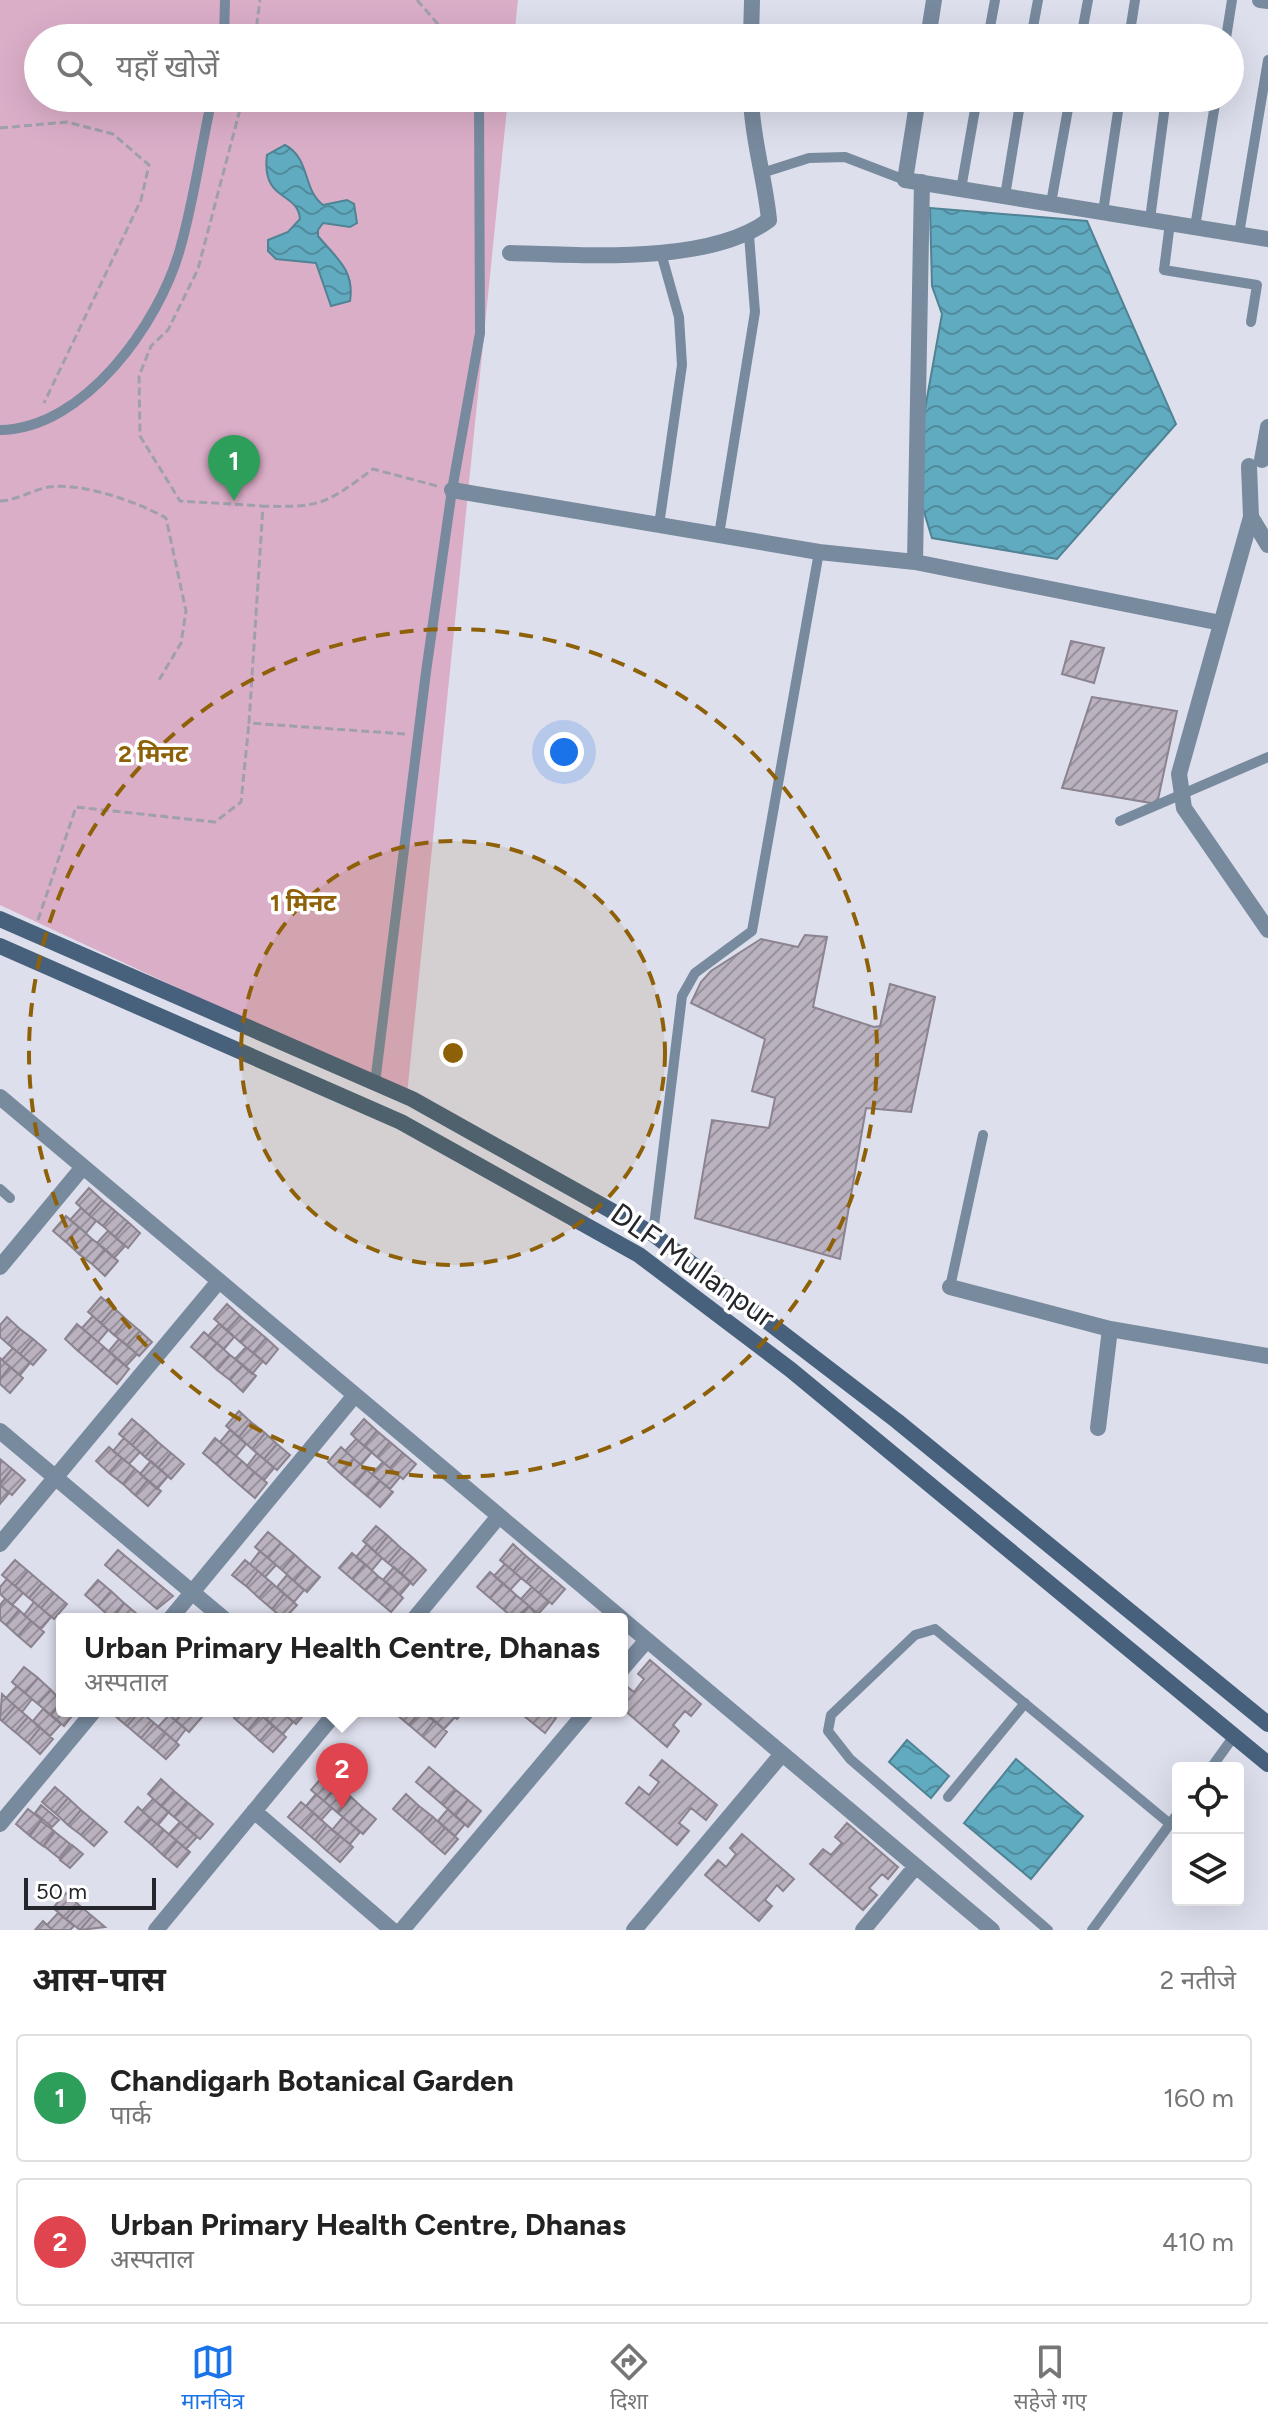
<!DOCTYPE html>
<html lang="hi">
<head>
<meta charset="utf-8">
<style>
  :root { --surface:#fff; --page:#f6f6f6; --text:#222; --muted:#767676; --line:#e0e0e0; --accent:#1a73e8 }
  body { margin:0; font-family:Figtree,"Noto Sans Devanagari",sans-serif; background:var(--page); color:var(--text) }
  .controls { position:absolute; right:24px; bottom:24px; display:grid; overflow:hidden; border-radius:8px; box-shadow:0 8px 32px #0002 }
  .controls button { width:72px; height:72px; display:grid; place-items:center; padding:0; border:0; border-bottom:2px solid var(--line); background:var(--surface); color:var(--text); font:40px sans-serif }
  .scale { position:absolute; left:24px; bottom:20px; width:132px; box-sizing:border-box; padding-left:8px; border:4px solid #25262b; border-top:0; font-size:22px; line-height:28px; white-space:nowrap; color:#25262b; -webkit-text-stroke:6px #fff; paint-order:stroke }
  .you { position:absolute; left:564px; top:752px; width:28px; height:28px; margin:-20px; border:6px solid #fff; border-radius:50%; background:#1a73e8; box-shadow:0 0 0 12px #1a73e833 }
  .badge { display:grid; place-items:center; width:52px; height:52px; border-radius:50%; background:var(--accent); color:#fff; font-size:26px; font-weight:700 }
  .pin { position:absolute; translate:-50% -66px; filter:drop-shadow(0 2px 4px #0008) }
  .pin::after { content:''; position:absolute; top:42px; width:28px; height:24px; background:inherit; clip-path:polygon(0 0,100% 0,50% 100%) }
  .popup { position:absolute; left:56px; top:1613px; width:572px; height:104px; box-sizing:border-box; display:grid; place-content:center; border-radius:8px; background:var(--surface); filter:drop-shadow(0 2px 6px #0005); font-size:26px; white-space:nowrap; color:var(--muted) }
  .popup b { font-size:30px; color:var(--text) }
  .popup::after { content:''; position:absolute; left:50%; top:100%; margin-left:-16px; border:16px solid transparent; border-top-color:var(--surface) }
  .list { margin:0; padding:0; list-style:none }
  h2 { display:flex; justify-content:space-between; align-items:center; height:104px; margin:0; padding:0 32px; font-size:34px }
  h2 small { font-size:26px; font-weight:400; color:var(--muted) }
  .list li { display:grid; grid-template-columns:52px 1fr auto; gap:24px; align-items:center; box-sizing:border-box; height:128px; margin:0 16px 16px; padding:0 16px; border:2px solid var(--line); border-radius:8px }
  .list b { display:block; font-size:30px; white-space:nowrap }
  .list p { margin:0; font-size:26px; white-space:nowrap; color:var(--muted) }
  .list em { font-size:26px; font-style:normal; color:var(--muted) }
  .icon { flex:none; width:44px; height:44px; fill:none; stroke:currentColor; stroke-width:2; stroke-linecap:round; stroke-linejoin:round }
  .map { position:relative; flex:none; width:1268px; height:1930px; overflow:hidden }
  .search { position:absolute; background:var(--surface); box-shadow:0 8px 32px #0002; left:24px; right:24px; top:24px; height:88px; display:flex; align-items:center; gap:20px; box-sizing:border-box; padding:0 28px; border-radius:44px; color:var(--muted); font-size:30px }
  .sheet { height:392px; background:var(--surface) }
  nav { display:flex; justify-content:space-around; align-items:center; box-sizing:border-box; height:112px; border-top:2px solid var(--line); background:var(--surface); font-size:22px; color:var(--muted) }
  nav a { display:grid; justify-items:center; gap:4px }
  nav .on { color:var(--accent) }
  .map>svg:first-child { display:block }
</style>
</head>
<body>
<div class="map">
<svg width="1268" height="1930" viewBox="0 0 1268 1930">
  <defs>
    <pattern id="water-waves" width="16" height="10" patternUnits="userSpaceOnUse" patternTransform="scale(2)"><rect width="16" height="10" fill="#61abc1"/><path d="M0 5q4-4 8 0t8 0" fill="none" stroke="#508b9d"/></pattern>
    <pattern id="building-hatch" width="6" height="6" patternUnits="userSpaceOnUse" patternTransform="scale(2)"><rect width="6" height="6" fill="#bab3bf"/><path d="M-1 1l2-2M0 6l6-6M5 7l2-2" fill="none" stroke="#97919b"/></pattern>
  </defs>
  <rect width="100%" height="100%" fill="#dedfed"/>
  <path fill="#dbaec8" d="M0,0h518l-4,38h-476v60h470l-101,997 -407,-190z"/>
  <path fill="url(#water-waves)" stroke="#4f8394" stroke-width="2" d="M285,145c26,14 17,44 38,60l24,-5 7,4 3,19 -7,4 -27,-4 -5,7v6c18,22 37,34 32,65l-19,5 -15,-43 -40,-4 -8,-8v-11l20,-8 12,-13c-2,-28 -39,-17 -33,-64z
    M930,208l157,13 89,203 -119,135 -125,-21 -19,-62 29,-162 -10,-28z
    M907,1740l42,36 -18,22 -42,-36z
    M1016,1759l67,57 -52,63 -67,-56z"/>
  <path fill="url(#building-hatch)" stroke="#8b838f" stroke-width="2" d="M1071,641l33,7 -10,35 -32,-9z
    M1092,697l85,14 -20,93 -95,-16z
    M805,935l22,2 -14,70 61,20 6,-1 10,-42 45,13 -24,115 -45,-4 -26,151 -145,-41 17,-98 57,8 6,-30 -23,-7 13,-52 -74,-36 10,-21 10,-11 50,-32 37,8z
    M89,1188l13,12 -13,15 -13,-12z
    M102,1200l13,11 -12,15 -14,-11z
    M81,1208l15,13 -10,12 -16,-13z
    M115,1211l13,11 -13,15 -12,-11z
    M66,1216l13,11 -13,15 -13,-11z
    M128,1222l12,11 -12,15 -13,-11z
    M79,1227l13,12 -13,15 -13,-12z
    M108,1231l17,15 -11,12 -17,-15z
    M92,1239l13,10 -13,15 -13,-10z
    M105,1249l13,12 -13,15 -13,-12z
    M101,1297l13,11 -13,15 -13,-11z
    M227,1304l13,12 -13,14 -13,-11z
    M114,1308l13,12 -13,15 -13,-12z
    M93,1316l15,14 -10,12 -16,-14z
    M240,1316l13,11 -13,15 -13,-12z
    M7,1317l13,12 -12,15 -8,-7v-12z
    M127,1320l13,11 -13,14 -13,-10z
    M77,1324l14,12 -13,15 -13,-12z
    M219,1324l15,13 -10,12 -16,-13z
    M253,1327l13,11 -13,15 -13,-11z
    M20,1329l13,10 -13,15 -12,-10z
    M140,1331l12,11 -13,14 -12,-11z
    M204,1332l13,11 -13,15 -13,-11z
    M91,1336l13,11 -13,15 -13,-11z
    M266,1338l12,11 -12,15 -13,-11z
    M33,1339l13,11 -13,15 -13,-11z
    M119,1339l18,15 -11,12 -17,-15z
    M217,1343l13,12 -13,15 -13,-12z
    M104,1347l12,11 -12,15 -13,-11z
    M246,1347l17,14 -11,13 -17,-15z
    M13,1348l17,15 -10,12 -18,-15z
    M230,1355l13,10 -13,15 -13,-10z
    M0,1358l10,9 -10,12z
    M116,1358l13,11 -12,15 -13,-11z
    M243,1365l13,11 -13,16 -13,-12z
    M10,1367l13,11 -13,15 -10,-9v-5z
    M239,1411l12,11 -12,15 -13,-11z
    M132,1419l13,11 -13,15 -13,-11z
    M364,1419l13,12 -13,15 -13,-12z
    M251,1422l14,11 -13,16 -13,-12z
    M145,1430l13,12 -13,15 -13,-12z
    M230,1430l16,14 -10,12 -16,-14z
    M377,1431l13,11 -13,15 -13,-11z
    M265,1433l12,11 -13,15 -12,-10z
    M124,1438l16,14 -11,12 -16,-13z
    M215,1438l14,12 -13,14 -13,-11z
    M356,1439l16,13 -11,13 -16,-14z
    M158,1442l13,11 -13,15 -13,-11z
    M390,1442l13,11 -13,15 -13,-11z
    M277,1444l13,11 -13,15 -13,-11z
    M109,1447l13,11 -13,15 -13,-12z
    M341,1447l13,12 -13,15 -13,-12z
    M229,1450l13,11 -13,15 -13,-12z
    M171,1453l13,11 -13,15 -13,-11z
    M257,1453l17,15 -10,12 -17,-14z
    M403,1453l13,11 -13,15 -13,-11z
    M122,1458l13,11 -12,15 -14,-11z
    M0,1459l12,10 -12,14z
    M354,1459l13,11 -13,15 -13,-11z
    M151,1461l17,15 -11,13 -17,-15z
    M242,1461l12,11 -12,15 -13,-11z
    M383,1462l17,15 -10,12 -18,-15z
    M12,1469l13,11 -13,15 -12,-10z
    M135,1469l13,11 -13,15 -12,-11z
    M367,1470l13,11 -13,15 -13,-11z
    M254,1472l13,11 -12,15 -13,-11z
    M148,1480l13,11 -13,15 -13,-11z
    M380,1481l13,11 -13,15 -13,-11z
    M0,1485l9,8 -9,11z
    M376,1526l12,10 -13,16 -12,-11z
    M268,1532l13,11 -13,15 -13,-11z
    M388,1536l13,12 -13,15 -13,-11z
    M281,1543l14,12 -13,15 -14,-12z
    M367,1544l15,14 -10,12 -16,-13z
    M513,1544l13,12 -13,15 -13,-11z
    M401,1548l12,10 -12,16 -13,-11z
    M118,1550l55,46 -16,13 -52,-44z
    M260,1551l16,14 -11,12 -15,-13z
    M352,1553l13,11 -13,15 -13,-11z
    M295,1555l12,11 -13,15 -12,-11z
    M526,1556l13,11 -13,15 -13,-11z
    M413,1558l13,12 -13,15 -12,-11z
    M15,1560l13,11 -13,15 -13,-11z
    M245,1560l13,11 -12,15 -14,-11z
    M365,1564l13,12 -13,14 -13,-11z
    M505,1564l16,14 -11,12 -16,-14z
    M307,1566l13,11 -13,15 -13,-11z
    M394,1567l17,15 -11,13 -17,-15z
    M539,1567l13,11 -13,15 -13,-11z
    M28,1571l14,12 -13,15 -14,-12z
    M258,1571l14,12 -13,15 -13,-12z
    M490,1572l13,11 -13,15 -13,-11z
    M287,1575l17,15 -10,12 -17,-15z
    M378,1576l13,10 -13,15 -13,-11z
    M552,1578l13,11 -13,15 -13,-11z
    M7,1579l16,14 -11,12 -12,-11v-7z
    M98,1580l13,11 -13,15 -13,-11z
    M42,1583l12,10 -13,15 -12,-10z
    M272,1583l12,11 -12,15 -13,-11z
    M503,1583l13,12 -12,15 -14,-12z
    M391,1586l12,12 -12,14 -13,-11z
    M532,1587l17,15 -11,12 -17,-15z
    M111,1591l13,12 -13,15 -13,-12z
    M54,1593l13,11 -13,15 -13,-11z
    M284,1594l13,11 -13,14 -12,-10z
    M516,1595l13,11 -15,13 -10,-9z
    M5,1599l14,11 -13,15 -6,-5v-15z
    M34,1602l17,15 -10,12 -17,-14z
    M124,1603l13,11 -5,5h-19z
    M529,1606l11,13h-22z
    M19,1610l12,11 -13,15 -12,-11z
    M31,1621l13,11 -13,15 -13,-11z
    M650,1660l51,44 -10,12 -6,-5 -12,14 6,6 -12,16 -45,-39v-17l4,-5 8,6 10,-13 -6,-5z
    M24,1667l14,11 -13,15 -13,-11z
    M38,1678l13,12 -13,14 -13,-11z
    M17,1686l15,13 -10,13 -16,-14z
    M51,1690l11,12 -11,13 -13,-11z
    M2,1694l13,12 -13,15 -2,-2z
    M62,1702v9h14l-12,15 -13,-11z
    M15,1706l13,11 -13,15 -13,-11z
    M43,1709l18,15 -11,12 -17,-15z
    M117,1711h23l-13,15 -13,-11z
    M140,1711l14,12 -13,15 -14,-12z
    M165,1711h19l-8,10z
    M184,1711h11l7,6 -13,15 -13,-11z
    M241,1711h15l5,4 -13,15 -14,-12z
    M273,1711h8l12,11 -10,12 -17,-15z
    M285,1711h22l-11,13 -13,-11z
    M398,1711h23l-12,14 -13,-11z
    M421,1711l13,10 -12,15 -13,-11z
    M430,1711h18l7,6 -11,12 -17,-15z
    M448,1711h16l-7,8z
    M518,1711h31l7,7 -11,15z
    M169,1715l17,14 -10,13 -18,-15z
    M261,1715l12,11 -13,15 -12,-11z
    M28,1717l12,11 -12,15 -13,-11z
    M434,1721l13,11 -12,15 -13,-11z
    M154,1723l12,10 -13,15 -12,-10z
    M273,1726l13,11 -13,15 -13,-11z
    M40,1728l13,11 -13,15 -12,-11z
    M166,1733l13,12 -13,14 -13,-11z
    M662,1760l55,45 -11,15 -15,-12 -12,15 10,8 -12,14 -51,-42 13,-16 10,8 10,-13 -9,-7z
    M429,1767l13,11 -13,15 -13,-11z
    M324,1775l13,11 -13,15 -13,-11z
    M442,1778l14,12 -13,15 -14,-12z
    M161,1779l13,12 -13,15 -13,-12z
    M337,1786l14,11 -13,16 -14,-12z
    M55,1787l13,11 -13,15 -13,-11z
    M456,1790l12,10 -13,16 -12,-11z
    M174,1791l13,11 -13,15 -13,-11z
    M316,1794l16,14 -11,12 -15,-14z
    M406,1794l13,12 -12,15 -14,-12z
    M351,1797l12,11 -13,15 -12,-10z
    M68,1798l13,12 -13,15 -13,-12z
    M153,1799l16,13 -11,13 -16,-14z
    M468,1800l13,11 -13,16 -13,-11z
    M187,1802l13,11 -13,15 -13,-11z
    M301,1802l13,11 -13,15 -13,-11z
    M41,1805l18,15 -7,7 -17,-14z
    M419,1806l14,11 -13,15 -13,-11z
    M138,1807l13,12 -13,14 -13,-11z
    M363,1808l13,11 -13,15 -13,-11z
    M28,1809l14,11 -13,15 -13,-11z
    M448,1809l17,15 -10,12 -17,-15z
    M81,1810l13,11 -13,14 -13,-10z
    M200,1813l13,11 -13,15 -13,-11z
    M314,1813l13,12 -12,15 -14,-12z
    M343,1817l17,15 -10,12 -18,-14z
    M433,1817l12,11 -13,15 -12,-11z
    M151,1819l13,11 -12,15 -14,-12z
    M41,1821l13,10 -11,15 -13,-10z
    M94,1821l13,11 -13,14 -13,-11z
    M180,1822l17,15 -11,12 -17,-15z
    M847,1823l51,44 -10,12 -6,-5 -13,14 8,7 -14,15 -53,-46 13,-15 8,6 11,-12 -7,-6z
    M327,1825l13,11 -13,15 -12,-11z
    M445,1828l13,11 -13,15 -13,-11z
    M164,1830l13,11 -13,15 -12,-11z
    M55,1832l15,12 -11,14 -15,-12z
    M742,1834l52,45 -11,12 -6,-6 -12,15 7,6 -13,15 -54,-46 13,-15 8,7 10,-13 -6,-6z
    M340,1836l13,11 -13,15 -13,-11z
    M177,1841l13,11 -13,15 -13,-11z
    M72,1845l11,9 -13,14 -10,-8z
    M66,1893l13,12 -13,14 -13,-11z
    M79,1905l13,11 -12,14 -14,-11z
    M58,1913l16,13 -4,4h-17l-6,-5z
    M92,1916l13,11 -25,3z
    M43,1921l4,4 6,5h-18z"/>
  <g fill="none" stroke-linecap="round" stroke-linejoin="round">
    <path stroke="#9fa0aa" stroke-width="3" stroke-dasharray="8 4" stroke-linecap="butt" d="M417,0l33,38
      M255,38l5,-38
      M243,98l-45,171 -30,61 -17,16 -12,30 1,60 40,65 83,5
      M0,128l67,-6 46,12 36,31 -8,35 -97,203
      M0,501c18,-1 32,-11 49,-14 32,-5 89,15 117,31l20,93 -5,32 -22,37
      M405,734l-156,-11 14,-217c59,2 64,-3 110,-37l64,17
      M38,920l38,-113 139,15 26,-20 8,-79"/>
    <path stroke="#788a9e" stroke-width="10" d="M224,38l1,-38
      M988,38l7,-38
      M1031,38l7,-38
      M1081,38l7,-38
      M1129,38l6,-38
      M1226,38l6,-38
      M765,172l44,-14 36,-1 60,23
      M961,189l16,-91
      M1005,196l16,-98
      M1051,203l19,-105
      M1103,212l17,-114
      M1150,219l16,-121
      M1170,223l-6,47 93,15 -6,37
      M1195,227l21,-129
      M1239,234l29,-174
      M0,430c84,-1 159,-106 180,-181 14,-49 21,-101 32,-151
      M659,525l23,-160 -3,-48 -18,-64
      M719,535l36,-223 -6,-77
      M1120,821l148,-64
      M375,1083l51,-411 26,-182 28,-157 -1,-235
      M0,1189l10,9
      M653,1234l29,-238 13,-23 57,-42 67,-379
      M950,1287l33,-152
      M1211,1768l23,-32
      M948,1797l77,-94
      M1048,1930l-198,-171 -22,-28 3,-16 84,-80 20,-6 235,195
      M1092,1930l86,-117"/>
    <path stroke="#788a9e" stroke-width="16" d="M1260,0l8,1
      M751,38l1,-38
      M928,38l6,-38
      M918,98l-13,82 363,59
      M510,253c73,2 199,12 259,-33 -4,-42 -17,-81 -18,-122
      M1262,460l6,-33
      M452,490l367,62 96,10 306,61
      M1251,517l17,28
      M915,562l7,-380
      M0,1097l622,522
      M0,1267l83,-100
      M950,1287l160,42 158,27
      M1098,1428l12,-99
      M0,1431l224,188
      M0,1544l219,-263
      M170,1619l185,-224
      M414,1619l85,-103
      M622,1619l370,311
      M622,1669l25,-29
      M254,1811l138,119
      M0,1824l94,-113
      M156,1930l181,-219
      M402,1930l185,-219
      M634,1930l148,-176
      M863,1930l53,-64"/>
    <path stroke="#788a9e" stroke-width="16" d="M1249,466l2,51 -72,257 5,34 84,122"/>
    <path stroke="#47617c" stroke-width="16" d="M0,919l412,180 241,135 244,187 371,303
      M0,946l401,176 238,133 152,115 477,394"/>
  </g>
  <circle cx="453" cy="1053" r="212" fill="#8e6108" fill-opacity=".12"/>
  <g fill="none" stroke="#8e6108" stroke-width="4" stroke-dasharray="14 10">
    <circle cx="453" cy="1053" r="212"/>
    <circle cx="453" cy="1053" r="424"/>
  </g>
  <g text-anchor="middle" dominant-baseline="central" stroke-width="7" stroke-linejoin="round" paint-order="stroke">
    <g font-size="30" fill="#25262b" stroke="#fff">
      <text transform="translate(693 1265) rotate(35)">DLF Mullanpur</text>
    </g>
  </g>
  <circle cx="453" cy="1053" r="12" fill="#8e6108" stroke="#fff" stroke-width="4"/>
  <g font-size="24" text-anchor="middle" font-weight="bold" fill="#8e6108" stroke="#fff" stroke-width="7" stroke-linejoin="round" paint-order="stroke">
    <text x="153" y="762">2 मिनट</text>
    <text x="303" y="911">1 मिनट</text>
  </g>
</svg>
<div class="controls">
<button><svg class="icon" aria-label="locate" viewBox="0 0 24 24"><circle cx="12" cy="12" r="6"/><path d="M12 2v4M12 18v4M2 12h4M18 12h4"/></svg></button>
<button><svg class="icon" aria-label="layers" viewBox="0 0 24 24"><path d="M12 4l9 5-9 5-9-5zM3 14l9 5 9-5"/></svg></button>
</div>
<div class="scale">50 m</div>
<div class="you"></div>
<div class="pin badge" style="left:234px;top:501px;background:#2e9e5b">1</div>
<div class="pin badge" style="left:342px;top:1809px;background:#e0444e">2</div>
<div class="popup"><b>Urban Primary Health Centre, Dhanas</b>अस्पताल</div>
<div class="search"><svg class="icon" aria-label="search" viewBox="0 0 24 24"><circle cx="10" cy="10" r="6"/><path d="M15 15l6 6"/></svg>यहाँ खोजें</div>
</div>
<section class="sheet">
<h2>आस-पास<small>2 नतीजे</small></h2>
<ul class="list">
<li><span class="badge" style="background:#2e9e5b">1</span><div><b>Chandigarh Botanical Garden</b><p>पार्क</p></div><em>160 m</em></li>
<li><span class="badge" style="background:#e0444e">2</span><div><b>Urban Primary Health Centre, Dhanas</b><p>अस्पताल</p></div><em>410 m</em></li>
</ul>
</section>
<nav>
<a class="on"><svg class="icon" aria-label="map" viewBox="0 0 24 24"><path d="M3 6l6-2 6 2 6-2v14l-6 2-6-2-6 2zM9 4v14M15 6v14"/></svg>मानचित्र</a>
<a><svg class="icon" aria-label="directions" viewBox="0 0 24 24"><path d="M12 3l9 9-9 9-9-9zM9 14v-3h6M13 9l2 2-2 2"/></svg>दिशा</a>
<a><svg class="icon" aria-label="saved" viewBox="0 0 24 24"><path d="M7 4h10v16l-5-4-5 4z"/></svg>सहेजे गए</a>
</nav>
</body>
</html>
